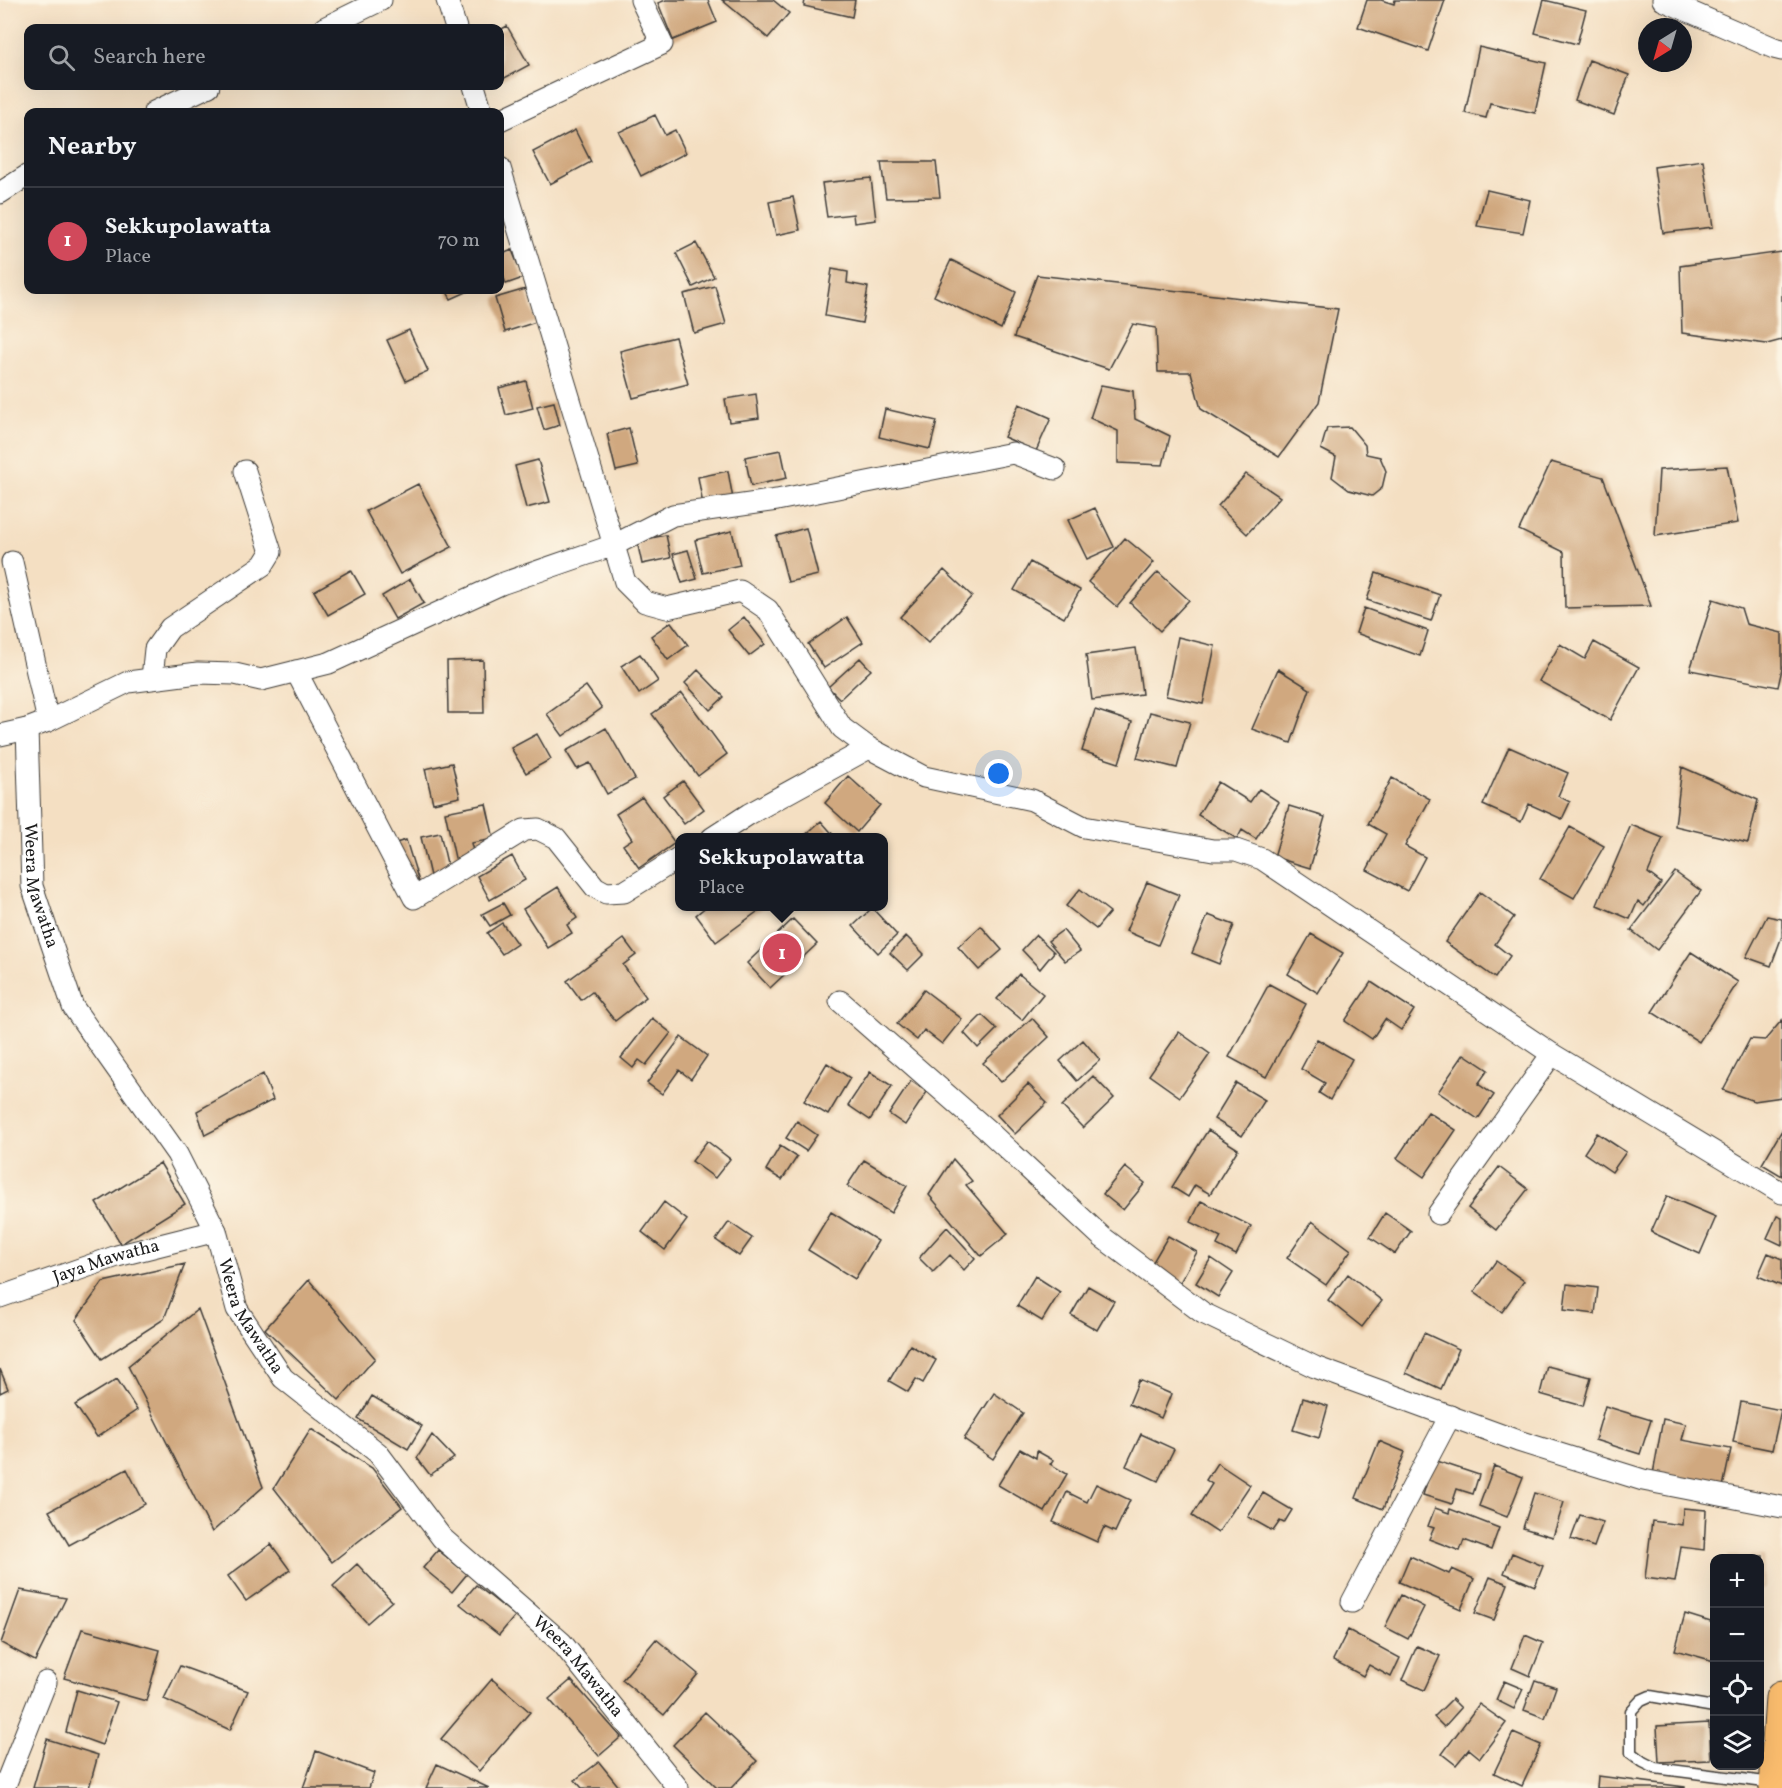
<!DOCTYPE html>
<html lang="en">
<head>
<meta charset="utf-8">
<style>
  :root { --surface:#171b24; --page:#242831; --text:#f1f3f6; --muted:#9ea1a6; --line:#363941; --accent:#d1495b }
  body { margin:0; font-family:Vollkorn,serif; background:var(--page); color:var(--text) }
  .controls { position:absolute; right:18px; bottom:18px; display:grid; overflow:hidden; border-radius:12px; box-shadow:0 6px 24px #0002 }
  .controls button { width:54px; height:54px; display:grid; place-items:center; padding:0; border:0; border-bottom:2px solid var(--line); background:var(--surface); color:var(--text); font:30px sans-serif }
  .compass { position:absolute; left:1638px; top:18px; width:54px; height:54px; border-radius:50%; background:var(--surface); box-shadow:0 6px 24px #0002; rotate:217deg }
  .you { position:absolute; left:999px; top:774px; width:21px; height:21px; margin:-15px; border:4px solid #fff; border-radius:50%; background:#1a73e8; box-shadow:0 0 0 9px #1a73e833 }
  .badge { display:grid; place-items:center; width:39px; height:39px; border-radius:50%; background:var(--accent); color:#fff; font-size:20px; font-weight:700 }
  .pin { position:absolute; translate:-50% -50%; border:3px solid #fff; box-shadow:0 2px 6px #0006 }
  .popup { position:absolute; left:675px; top:833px; width:213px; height:78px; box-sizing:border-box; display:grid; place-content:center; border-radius:12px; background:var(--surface); filter:drop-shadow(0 2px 4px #0005); font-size:20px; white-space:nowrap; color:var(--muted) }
  .popup b { font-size:22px; color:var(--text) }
  .popup::after { content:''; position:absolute; left:50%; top:100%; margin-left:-12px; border:12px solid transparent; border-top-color:var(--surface) }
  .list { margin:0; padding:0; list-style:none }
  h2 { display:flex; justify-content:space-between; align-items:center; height:78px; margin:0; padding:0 24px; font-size:26px }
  h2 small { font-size:20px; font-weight:400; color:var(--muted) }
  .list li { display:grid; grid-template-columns:39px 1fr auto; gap:18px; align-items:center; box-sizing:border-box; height:108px; padding:0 24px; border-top:2px solid var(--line) }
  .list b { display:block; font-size:22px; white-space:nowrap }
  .list p { margin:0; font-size:20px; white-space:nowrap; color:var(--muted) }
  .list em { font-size:20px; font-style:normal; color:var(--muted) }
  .icon { flex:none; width:33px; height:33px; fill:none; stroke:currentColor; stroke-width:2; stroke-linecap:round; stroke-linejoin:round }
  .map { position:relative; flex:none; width:1782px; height:1788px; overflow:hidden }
  .search { position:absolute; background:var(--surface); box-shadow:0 6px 24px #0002; left:24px; top:24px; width:480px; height:66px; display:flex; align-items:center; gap:15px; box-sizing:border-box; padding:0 21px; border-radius:12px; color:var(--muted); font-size:22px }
  .panel { position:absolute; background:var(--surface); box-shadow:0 6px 24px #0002; left:24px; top:108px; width:480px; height:186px; border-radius:12px }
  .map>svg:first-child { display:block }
</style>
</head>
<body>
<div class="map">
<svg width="1782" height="1788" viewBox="0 0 1782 1788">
  <rect width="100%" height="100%" fill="#fcf5e5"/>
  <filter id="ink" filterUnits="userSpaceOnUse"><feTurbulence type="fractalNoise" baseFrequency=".0167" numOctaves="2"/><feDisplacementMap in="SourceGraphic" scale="12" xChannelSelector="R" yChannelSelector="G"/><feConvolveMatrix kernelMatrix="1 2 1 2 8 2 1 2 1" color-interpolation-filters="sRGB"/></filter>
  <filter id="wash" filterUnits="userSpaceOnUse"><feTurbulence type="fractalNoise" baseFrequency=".008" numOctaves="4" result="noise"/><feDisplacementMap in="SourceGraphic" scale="24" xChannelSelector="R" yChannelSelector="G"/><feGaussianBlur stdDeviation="1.35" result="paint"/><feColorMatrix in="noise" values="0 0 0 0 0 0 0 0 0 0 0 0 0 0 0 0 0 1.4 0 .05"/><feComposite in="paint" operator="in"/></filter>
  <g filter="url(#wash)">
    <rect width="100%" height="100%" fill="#f4dfc2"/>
    <g id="blocks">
      <path fill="#d0a87f" d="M666,0h42l9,22 -44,18 -15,-37z
        M722,0h51l16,13 -21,25z
        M805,0h50l-3,17 -48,-11z
        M1367,0h14l13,4 1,-4h50l-17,51 -70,-24z
        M1544,0l42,10 -9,34 -42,-11z
        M507,26l22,39 -28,15 -1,-3v-47z
        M1479,47l67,16 -11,50 -45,-10 -4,15 -21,-5z
        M1589,60l40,15 -15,40 -39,-15z
        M655,115l10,20 10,-5 11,23 -45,23 -22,-44z
        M575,130l16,32 -41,22 -17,-32z
        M1703,160l10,67 -50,6 -9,-66z
        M881,162h55l4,35 -54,1z
        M871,178l5,42 -22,3 -1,-9 -26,3 -5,-34z
        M1487,190l43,10 -7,33 -46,-7z
        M793,197l7,33 -24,5 -7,-33z
        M696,243l18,34 -21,10 -17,-34z
        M512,250l11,28 -17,6 -6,-18v-11z
        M1782,252v88l-15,4 -85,-11 -2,-67z
        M951,260l65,32 -15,37 -67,-33z
        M832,269l16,3 -1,11 21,4 -6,36 -37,-7z
        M1037,275l301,34 -19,93 -40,55 -78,-48 -10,-37h-33l-2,-44 -23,-4 -24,45 -95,-32z
        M715,286l11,38 -32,9 -10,-39z
        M526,289l10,33 -31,10 -10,-34z
        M446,290h25l-20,9z
        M409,330l19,41 -22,10 -19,-41z
        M675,337l13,47 -55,14 -13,-47z
        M526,381l7,27 -27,7 -7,-27z
        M1101,385l32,6 2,28 35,17 -7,29 -45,-2v-32l-28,-13z
        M756,394l3,24 -30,4 -4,-23z
        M554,402l6,23 -16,5 -7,-24z
        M1019,404l32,14 -15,33 -32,-14z
        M885,409l52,12 -7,28 -51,-12z
        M1350,427l15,18 1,9 14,3 6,14 -4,17 -10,8 -23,-6 -17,-13 4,-20 -15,-8 6,-21z
        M629,428l9,38 -22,5 -9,-37z
        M781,450l6,28 -36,8 -6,-29z
        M538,460l12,42 -24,6 -11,-42z
        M1551,462l52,15 48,129 -86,2 -1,-56 -45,-22z
        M1727,466l11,57 -83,13 4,-66z
        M728,471l5,28 -30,6 -5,-28z
        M1246,474l34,23 -33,37 -29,-28z
        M418,484l34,63 -52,27 -34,-63z
        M1095,508l19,39 -27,12 -19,-39z
        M806,528l12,47 -30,7 -12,-46z
        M732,531l8,34 -37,8 -8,-33z
        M666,535l5,23 -29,6 -5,-23z
        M1125,538l29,24 -37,45 -29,-25z
        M688,550l9,29 -15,4 -9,-29z
        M1030,562l50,28 -16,28 -50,-28z
        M351,570l14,24 -37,21 -14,-24z
        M944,570l28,26 -44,47 -28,-26z
        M1158,572l31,28 -29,31 -30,-28z
        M1376,573l64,22 -9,26 -64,-21z
        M410,579l14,24 -29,16 -13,-23z
        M1713,599l28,9 5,16 36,9v36l-4,18 -88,-17z
        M1364,608l64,23 -8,25 -64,-23z
        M744,617l21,27 -16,12 -21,-26z
        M847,617l16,25 -39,26 -16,-24z
        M671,622l17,23 -20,15 -17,-24z
        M1178,637l37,9 -12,58 -37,-8z
        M1594,642l45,25 -29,53 -71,-39 21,-37 25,15z
        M1136,648l6,46 -50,6 -6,-45z
        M640,654l18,27 -19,13 -18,-28z
        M860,658l11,12 -31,29 -12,-12z
        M483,660l1,53h-36l-1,-52z
        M1278,669l32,20 -19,54 -39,-14z
        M698,670l26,27 -14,13 -25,-27z
        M586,686l16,22 -39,28 -16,-22z
        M682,693l45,61 -29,22 -46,-62z
        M1095,710l37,12 -13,41 -37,-12z
        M1150,712l40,10 -13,46 -40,-10z
        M606,728l29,51 -28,15 -17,-31 -13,6 -11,-18z
        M537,734l14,25 -25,14 -15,-25z
        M1509,747l59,26 -10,23 12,6 -8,17 -33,-15 -8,18 -38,-17z
        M452,763l8,34 -27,6 -8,-34z
        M1682,767l76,33 -10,43 -73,-17z
        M848,776l32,29 -23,27 -32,-29z
        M1392,778l38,21 -25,47 20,11 -18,34 -40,-21 19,-36 -18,-10z
        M683,781l21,28 -20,15 -21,-28z
        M1218,782l32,20 9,-13 20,13 -23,37 -14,-9 -5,9 -39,-24z
        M642,797l33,46 -36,25 -16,-23 9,-6 -16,-25z
        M486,804l8,35 -23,4 3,12 -19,3 -10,-46z
        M1289,806l36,11 -15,51 -36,-11z
        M821,821l15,17h-34z
        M1631,825l32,13 -15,35 13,10 -17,23 -6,-5 -8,18 -33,-14z
        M1570,827l34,19 -30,52 -34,-19z
        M440,833l9,39 -19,4 -9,-39z
        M406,840l14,45 -34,-39z
        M512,856l13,24 -35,20 -13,-24z
        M1675,872l26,19 -44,59 -26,-20z
        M1147,882l32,13 -21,50 -32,-14z
        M558,887l19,31 -10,7 5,8 -24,15 -25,-39z
        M1080,889l30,23 -14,17 -30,-23z
        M1480,892l34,25 -19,27 15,12 -15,22 -50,-36z
        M503,903l7,12 -20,11 -8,-12z
        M707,906h58l-49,36 -20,-27z
        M872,908l25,27 -19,18 -25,-27z
        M1208,915l26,10 -15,39 -27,-11z
        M1767,916l15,3v17l-11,30 -25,-9z
        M793,919l24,25 -47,44 -23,-25z
        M502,923l15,21 -15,10 -15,-21z
        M981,926l21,24 -23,20 -21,-23z
        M1063,930l17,21 -15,10 -17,-20z
        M1311,934l32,19 -25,40 -30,-19z
        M1036,935l18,17 -14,17 -18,-19z
        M906,936l18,18 -16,16 -18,-17z
        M624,939l12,16 -13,10 23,32 -31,24 -23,-29 -11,8 -14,-19z
        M1691,952l47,30 -39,60 -47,-30z
        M1019,974l24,20 -21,26 -25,-21z
        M1371,982l43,28 -13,20 -16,-11 -13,20 -27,-18z
        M1269,984l37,20 -40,73 -37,-20z
        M924,990l38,29 -20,25 -18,-14 -7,10 -20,-16z
        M982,1015l15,14 -19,19 -14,-15z
        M652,1018l19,15 -25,32 -7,-5 -6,8 -12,-10z
        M1032,1018l17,19 -48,45 -18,-19z
        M1782,1020v77l-28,4 -31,-11 27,-51 15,1z
        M1179,1032l31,22 -30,43 -31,-22z
        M681,1037l26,19 -16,23 -12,-9 -17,24 -15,-11z
        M1317,1039l35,20 -22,41 -11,-7 6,-10 -24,-14z
        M1083,1040l17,20 -23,21 -17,-20z
        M1464,1054l24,16 -10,14 16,11 -16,24 -40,-27z
        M827,1063l23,15 -22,37 -24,-14z
        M870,1072l22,14 -22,34 -22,-15z
        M263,1074l10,26 -68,35 -8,-24z
        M1093,1076l21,22 -31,30 -21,-22z
        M911,1081l16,11 -22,33 -16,-11z
        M1236,1083l29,17 -23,36 -28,-17z
        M1028,1084l19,19 -32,31 -18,-19z
        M1428,1112l28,18 -32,47 -27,-19z
        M797,1121l20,14 -11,16 -20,-13z
        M1208,1130l30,19 -28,45 -15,-9 -7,12 -16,-10z
        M1782,1130v46l-20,-12z
        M1597,1133l29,19 -14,20 -28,-19z
        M707,1141l23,18 -15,19 -23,-17z
        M780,1146l17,11 -15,23 -16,-10z
        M953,1159l19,22 -6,4 42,49 -27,22 -52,-61z
        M864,1160l43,26 -16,27 -44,-27z
        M160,1163l25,41 -64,40 -25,-41z
        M1125,1167l20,16 -22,27 -20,-16z
        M1499,1167l29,22 -32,41 -28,-22z
        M1667,1196l49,21 -16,37 -49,-22z
        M1201,1201l50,25 -15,29 -19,-10 4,-8 -30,-15z
        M664,1202l23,18 -22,30 -23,-18z
        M831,1212l47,29 -23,38 -47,-29z
        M1385,1213l26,18 -16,23 -25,-17z
        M1777,1216l5,2v27l-15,-7z
        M1312,1221l39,29 -25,35 -39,-27z
        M729,1222l23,16 -13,18 -23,-16z
        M947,1227l28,31 -11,12 -14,-15 -17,17 -14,-14z
        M1168,1236l29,16 -18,32 -29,-17z
        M1768,1253l14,6v27l-24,-10z
        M1211,1258l22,15 -15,24 -22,-14z
        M1496,1261l28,20 -22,31 -28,-20z
        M185,1264l-21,55 -62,40 -26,-39 27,-38z
        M1348,1274l34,27 -20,26 -34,-27z
        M1035,1276l25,16 -18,29 -25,-15z
        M309,1280l66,78 -36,42 -74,-71z
        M1567,1284l31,4 -3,26 -31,-4z
        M1088,1286l26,15 -17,29 -26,-15z
        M198,1309l65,178 -51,45 -84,-166z
        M1424,1333l35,16 -18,40 -35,-16z
        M910,1345l26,15 -13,23 -7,-4 -8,13 -19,-11z
        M1547,1366l44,11 -8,29 -43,-12z
        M0,1369l8,20 -8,4z
        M117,1379l20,31 -40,27 -22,-32z
        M1139,1380l32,14 -10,24 -32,-14z
        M994,1393l29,20 -30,46 -29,-20z
        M372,1396l50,30 -14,23 -50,-30z
        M1303,1398l25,8 -9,32 -26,-8z
        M1741,1402l40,8 -9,40 -39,-8z
        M1605,1406l46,14 -11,34 -45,-14z
        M1663,1419l23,5 -4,16 49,9 -8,38 -70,-13z
        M311,1429l61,39 30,39 -70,55 -58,-74z
        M1141,1434l33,15 -16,32 -32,-15z
        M432,1435l22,23 -24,17 -13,-17z
        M1379,1441l26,11 -22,57 -27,-11z
        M1020,1449l16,9 1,-7 16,9 -3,4 17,10 -22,38 -47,-27z
        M1434,1460l45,15 -6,19 -16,-5 -5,15 -29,-9z
        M1217,1463l33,22 -32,48 -26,-17 20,-32 -6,-4z
        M1494,1466l29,11 -16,40 -28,-11z
        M127,1469l18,35 -76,41 -20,-34z
        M1096,1484l34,16 -15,32 -11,-5 -7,15 -44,-20 14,-30 20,10z
        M1263,1493l29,17 -8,13 -4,-2 -7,10 -25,-14z
        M1534,1493l30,9 -11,35 -30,-9z
        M1435,1508l14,5 1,-4 49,19 -8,22 -27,-10 -4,11 -31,-12 5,-11 -6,-2z
        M1683,1508l23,2 -2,40 -23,-3 -6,35 -30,-4 7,-57 30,4z
        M1580,1515l23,7 -9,25 -23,-8z
        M271,1544l19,26 -44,31 -18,-25z
        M438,1550l29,24 -15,18 -29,-24z
        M1512,1553l31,13 -8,20 -31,-13z
        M1410,1556l39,18 3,-5 22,10 -13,30 -62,-27z
        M1728,1556h35l1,34h-4v-32h-32z
        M357,1564l35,37 -25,22 -34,-37z
        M1490,1577l18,7 -14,36 -19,-7z
        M476,1585l39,31 -16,19 -39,-31z
        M20,1590l46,8 -31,63 -34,-18z
        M1401,1595l23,12 -16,32 -23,-12z
        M1685,1614l29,9v38l-39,-11z
        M82,1629l78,21 -14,51 -82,-23z
        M1348,1630l52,28 -9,19 -22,-12 -6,11 -30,-16z
        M1525,1635l18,8 -13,33 -18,-8z
        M656,1639l42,35 -34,41 -42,-35z
        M1417,1646l23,10 -16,34 -22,-10z
        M180,1666l68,25 -18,39 -66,-31z
        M492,1679l38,33 -51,59 -38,-32z
        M571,1680l50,57 -22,19 -50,-57z
        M1535,1680l21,7 -11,31 -21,-8z
        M1504,1681l19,8 -9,20 -18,-9z
        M77,1690l40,12 -15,43 -36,-13z
        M1452,1699l9,9 -17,19 -10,-10z
        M1479,1704l27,19 -26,35 -11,-9 -13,16 -14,-11z
        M705,1712l52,49 -26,27h-14l-44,-43z
        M1709,1723l2,37 -52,2 -2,-36z
        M1513,1733l28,12 -19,41 -28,-13z
        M47,1739l51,16 -9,33h-56z
        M316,1751l58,22 -5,15h-66z
        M599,1762l21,26h-38l-7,-8z
        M437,1764l52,24h-63z
        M1598,1776l87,11v1h-88z"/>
    </g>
  </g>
  <g filter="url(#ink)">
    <use href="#blocks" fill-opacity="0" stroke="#3c3935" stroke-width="1.5"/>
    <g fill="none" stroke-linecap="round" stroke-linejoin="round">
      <g stroke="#3c3935" stroke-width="13">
        <path id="service" d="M1714,1707l-64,-11 -9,4 -10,11v42l12,9 12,6 118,15"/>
      </g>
      <g stroke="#3c3935" stroke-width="23">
        <g id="minor">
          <path d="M447,0l9,28"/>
          <path d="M1663,0l111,48 8,2"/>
          <path d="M324,28l57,-28"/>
          <path d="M474,86l8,26"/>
          <path d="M154,112l55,-26"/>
          <path d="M500,120l162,-76 -21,-44"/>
          <path d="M500,168l125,414 20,20 22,6 73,-17 28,19 74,118 27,20 55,29 108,23 52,27 129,23h23l26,9 290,195 230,139"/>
          <path d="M0,193l28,-18"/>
          <path d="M12,562l36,159"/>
          <path d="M296,671l118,227 110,-68 14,-1 18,9 39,49 11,6 18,-1 56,-35"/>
          <path d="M152,678l3,-29 15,-21 93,-63 8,-13 -26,-81"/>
          <path id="s1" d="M27,729l5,157 41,121 104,147 39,77 21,78 46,69 95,75 64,85 120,105 116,145"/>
          <path d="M0,735l27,-6 21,-8 80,-39 70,-9 37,1 26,6 68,-17 172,-79 113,-39 59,-30 104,-15 236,-47 42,16"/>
          <path d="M712,838l37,-24 120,-66"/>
          <path d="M840,1001l147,129 115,107 101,76 112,54 203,74 125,39 139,27"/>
          <path d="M1438,1214l114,-160"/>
          <path id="s2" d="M0,1297l117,-41 99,-25"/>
          <path d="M1352,1602l98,-186"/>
          <path d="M4,1788l42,-106"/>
        </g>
      </g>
      <g stroke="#3c3935" stroke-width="35">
        <path id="primary" d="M1776,1788l6,-90"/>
      </g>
      <use href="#service" stroke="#fff" stroke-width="10"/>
      <use href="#minor" stroke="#fff" stroke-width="21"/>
      <use href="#primary" stroke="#fbbd6e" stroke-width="33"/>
    </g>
  </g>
  <g text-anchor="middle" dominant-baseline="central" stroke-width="6" stroke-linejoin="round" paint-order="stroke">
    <g font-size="18" fill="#1c1c1c" stroke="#fcf5e5">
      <text stroke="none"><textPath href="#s1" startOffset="158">Weera Mawatha</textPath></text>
      <text stroke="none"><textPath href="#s2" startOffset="112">Jaya Mawatha</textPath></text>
      <text stroke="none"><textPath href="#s1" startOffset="644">Weera Mawatha</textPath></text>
      <text stroke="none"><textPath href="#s1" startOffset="1130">Weera Mawatha</textPath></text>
    </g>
  </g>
</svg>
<div class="controls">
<button>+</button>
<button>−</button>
<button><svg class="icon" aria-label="locate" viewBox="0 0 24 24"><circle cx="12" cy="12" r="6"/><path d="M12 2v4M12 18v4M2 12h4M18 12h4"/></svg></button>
<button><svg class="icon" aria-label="layers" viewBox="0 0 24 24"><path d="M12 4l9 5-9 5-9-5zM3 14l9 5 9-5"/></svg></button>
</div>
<svg class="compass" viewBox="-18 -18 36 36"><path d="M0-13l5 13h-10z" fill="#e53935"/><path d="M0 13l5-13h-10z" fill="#9ea1a6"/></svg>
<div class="you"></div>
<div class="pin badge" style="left:782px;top:953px">1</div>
<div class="popup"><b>Sekkupolawatta</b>Place</div>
<div class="search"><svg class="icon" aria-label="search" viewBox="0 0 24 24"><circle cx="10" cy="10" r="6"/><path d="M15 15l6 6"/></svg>Search here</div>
<section class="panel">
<h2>Nearby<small></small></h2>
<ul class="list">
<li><span class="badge">1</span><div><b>Sekkupolawatta</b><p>Place</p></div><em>70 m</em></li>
</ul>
</section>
</div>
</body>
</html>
